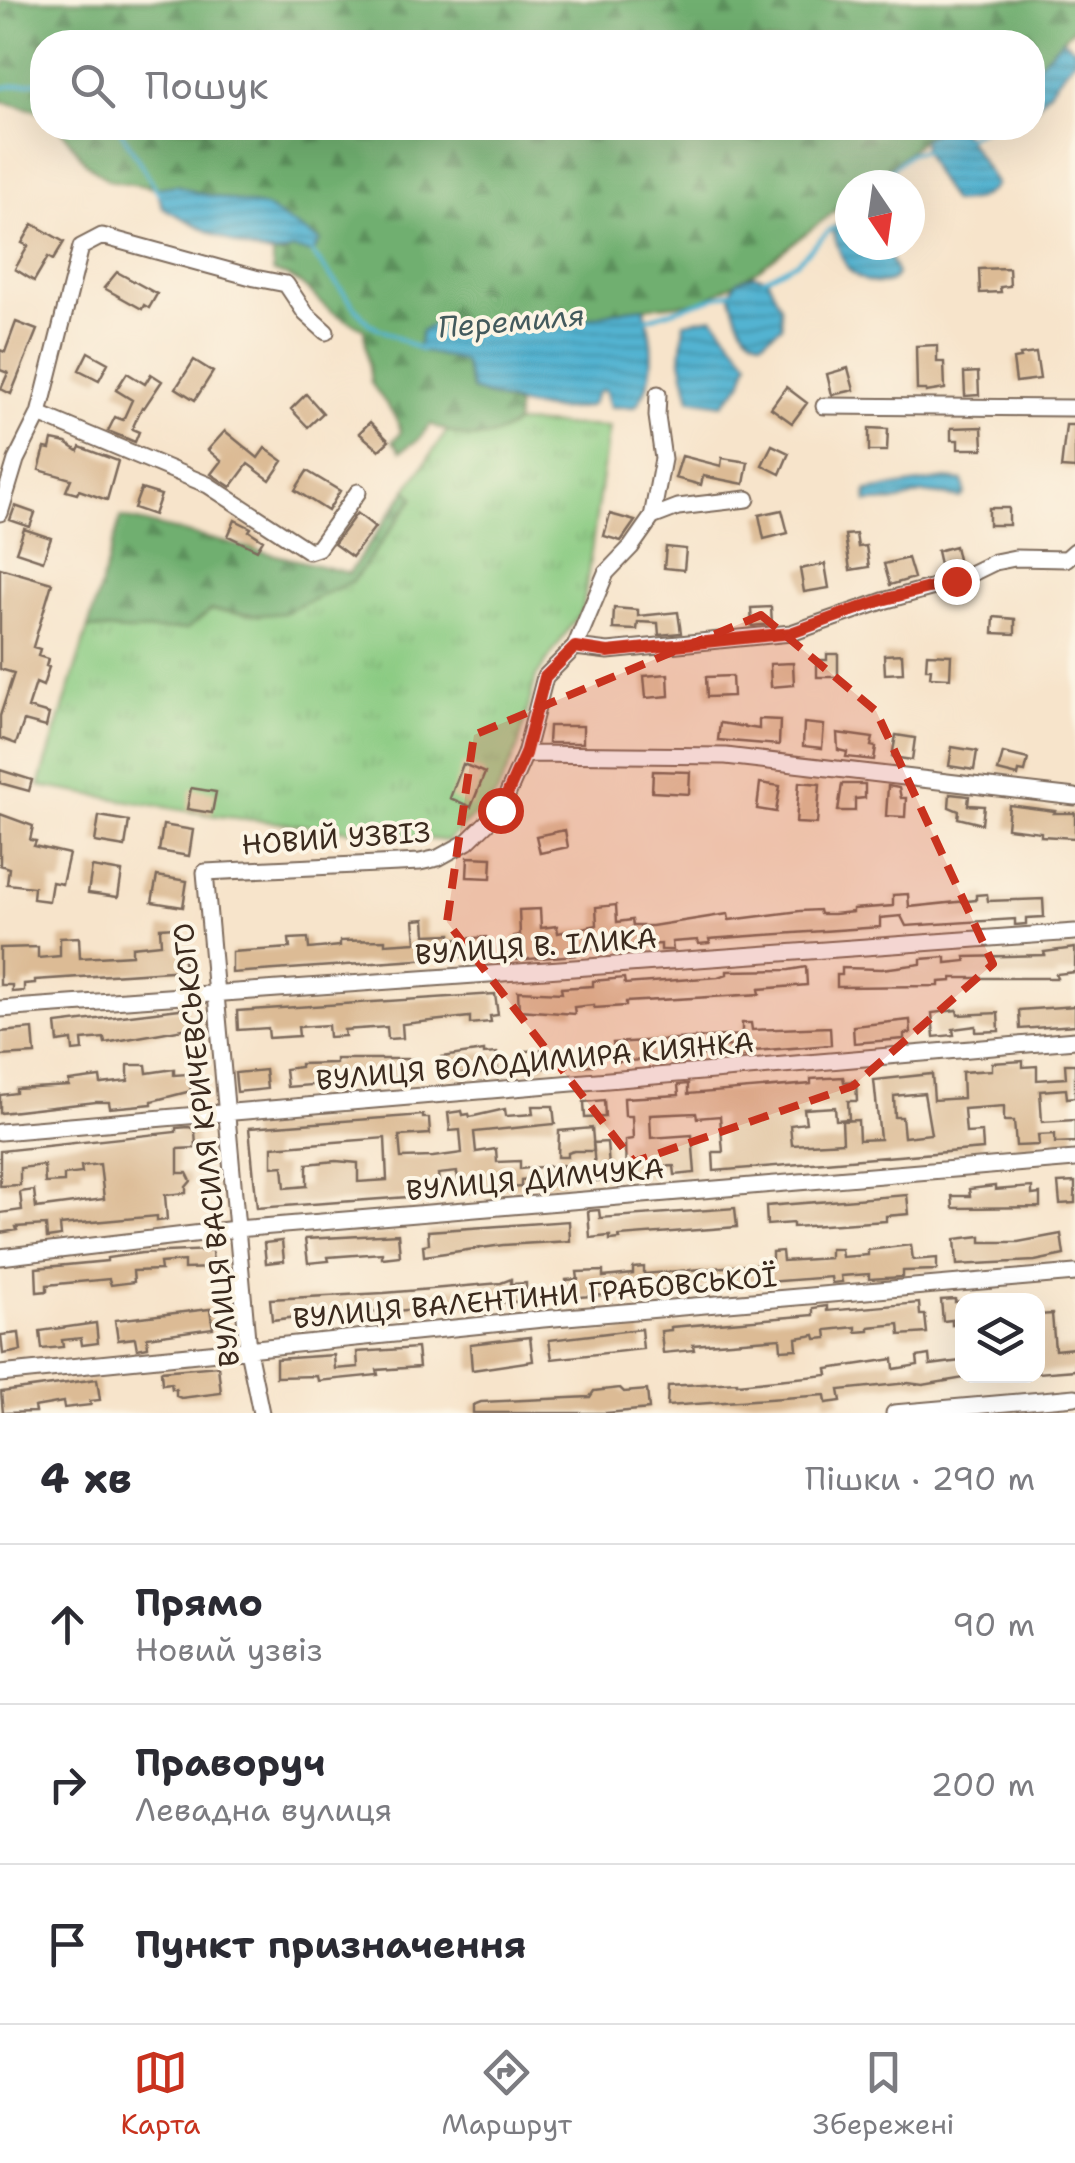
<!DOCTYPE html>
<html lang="uk">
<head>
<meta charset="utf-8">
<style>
  :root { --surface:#fff; --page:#f2f2f3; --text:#2b2b33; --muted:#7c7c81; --line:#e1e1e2; --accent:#c8321e }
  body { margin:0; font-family:"Shantell Sans",sans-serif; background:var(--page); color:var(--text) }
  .controls { position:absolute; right:30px; bottom:30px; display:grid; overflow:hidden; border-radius:20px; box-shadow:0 10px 40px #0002 }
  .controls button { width:90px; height:90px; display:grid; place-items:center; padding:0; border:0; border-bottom:2px solid var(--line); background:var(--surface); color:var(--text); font:50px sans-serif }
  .compass { position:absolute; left:835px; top:170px; width:90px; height:90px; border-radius:50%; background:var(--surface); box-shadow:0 10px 40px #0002; rotate:167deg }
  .stop { position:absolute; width:30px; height:30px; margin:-22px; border:8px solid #c8321e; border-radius:50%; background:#fff }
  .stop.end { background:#c8321e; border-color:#fff; box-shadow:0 2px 10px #0008 }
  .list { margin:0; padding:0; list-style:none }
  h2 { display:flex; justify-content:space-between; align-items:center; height:130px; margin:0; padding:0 40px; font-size:42px }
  h2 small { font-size:32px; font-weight:400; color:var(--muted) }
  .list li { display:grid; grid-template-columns:65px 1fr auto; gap:30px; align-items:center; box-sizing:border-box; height:160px; padding:0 40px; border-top:2px solid var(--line) }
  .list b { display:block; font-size:38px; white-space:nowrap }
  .list p { margin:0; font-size:32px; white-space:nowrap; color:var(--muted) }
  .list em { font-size:32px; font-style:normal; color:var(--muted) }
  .icon { flex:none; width:55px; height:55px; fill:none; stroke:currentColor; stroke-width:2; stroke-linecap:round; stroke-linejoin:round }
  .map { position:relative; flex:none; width:1075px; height:1413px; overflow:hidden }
  .search { position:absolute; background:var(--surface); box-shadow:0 10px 40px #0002; left:30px; right:30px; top:30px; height:110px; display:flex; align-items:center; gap:25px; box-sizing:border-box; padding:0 35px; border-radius:40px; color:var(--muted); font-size:38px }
  .sheet { height:610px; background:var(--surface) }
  nav { display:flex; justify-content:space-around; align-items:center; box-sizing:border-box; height:140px; border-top:2px solid var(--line); background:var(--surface); font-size:28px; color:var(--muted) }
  nav a { display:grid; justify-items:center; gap:5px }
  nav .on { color:var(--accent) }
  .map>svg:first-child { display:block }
</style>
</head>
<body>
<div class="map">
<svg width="1075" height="1413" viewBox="0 0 1075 1413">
  <defs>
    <pattern id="grass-tufts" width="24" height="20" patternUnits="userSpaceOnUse" patternTransform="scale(2.5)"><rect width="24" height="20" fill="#8acb82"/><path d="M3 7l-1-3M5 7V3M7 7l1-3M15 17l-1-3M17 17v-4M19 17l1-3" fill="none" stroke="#78ae70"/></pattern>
    <pattern id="forest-firs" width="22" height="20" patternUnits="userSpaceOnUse" patternTransform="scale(2.5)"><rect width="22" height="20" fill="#6faf70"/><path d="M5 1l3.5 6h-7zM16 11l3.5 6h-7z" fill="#5c8f5b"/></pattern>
    <pattern id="water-rules" width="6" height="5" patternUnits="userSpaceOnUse" patternTransform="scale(2.5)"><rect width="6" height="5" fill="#53b3d1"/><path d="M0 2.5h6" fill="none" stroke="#4692a9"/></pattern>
  </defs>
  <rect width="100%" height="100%" fill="#fcf5e5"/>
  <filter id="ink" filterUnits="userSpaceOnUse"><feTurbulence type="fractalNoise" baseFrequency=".01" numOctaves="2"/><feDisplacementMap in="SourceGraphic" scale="20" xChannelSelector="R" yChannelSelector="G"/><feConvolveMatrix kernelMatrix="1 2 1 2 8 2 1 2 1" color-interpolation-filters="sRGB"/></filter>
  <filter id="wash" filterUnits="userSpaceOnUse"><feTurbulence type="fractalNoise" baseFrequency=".0048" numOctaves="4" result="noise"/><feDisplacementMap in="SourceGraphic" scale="40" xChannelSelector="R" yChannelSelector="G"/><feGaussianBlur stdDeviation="2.25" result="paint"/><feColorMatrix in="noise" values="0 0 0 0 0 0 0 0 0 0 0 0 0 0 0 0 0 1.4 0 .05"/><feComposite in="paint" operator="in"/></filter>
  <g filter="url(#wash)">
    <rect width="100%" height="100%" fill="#f7e4cb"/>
    <path fill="url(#grass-tufts)" stroke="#627a50" stroke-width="2.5" d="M516,423l93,4 -26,181 -47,69 -18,70 -22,49 -49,45 -229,-25 -179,-30 49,-158 40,3 83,-21 49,5 93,-34 60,-82 -6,-10 40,-58c28,8 45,10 69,-8z"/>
    <path fill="url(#forest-firs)" stroke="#556c47" stroke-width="2.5" d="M0,0h1075v27l-42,42 -1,-27h-990v70l-42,-11z
      M60,128h882l-11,4 -62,53h-19v15l-91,69 -58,33 -74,7 -80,19 -65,4 -49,-7 -15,25 45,11 9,29 45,16 -1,17c-31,23 -52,16 -86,1l-11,15 -18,12 -8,-10 8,-9 -4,-13 -26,-36 -7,-54c-12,-7 -27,-13 -37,-21 -21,-18 -25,-30 -54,-36v-18l10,1 9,-6 -27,-42 -67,-14 -21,-8 -21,3 -48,-8 -23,-18z
      M407,489l7,9 -61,83 -69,32 -24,2 -49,-5 -24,19 -59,2 -40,-3 33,-111 228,56z"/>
    <path fill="url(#water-rules)" stroke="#476e78" stroke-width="2.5" d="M1063,39l12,10v9l-42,53v-42z
      M942,128h18l36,56c-12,16 -24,17 -44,18l-18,-29 -10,-22 -1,-12z
      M177,185l21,8 67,14 55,34 -7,12 -21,-4c-29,19 -99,-27 -129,-41l-7,-20z
      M850,218v27h34l13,29c-6,9 -11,10 -22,9 -32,-5 -33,-28 -44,-55z
      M754,275l13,3 13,27 2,21 -20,15c-22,-6 -26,-29 -32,-48l7,-12z
      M644,307c10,34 13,73 -9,100h-25l-5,-17 -6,1 -8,14c-39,12 -82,-2 -119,-15l-9,-29 -45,-11 3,-19 12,-6 49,7 65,-4 80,-19z
      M713,317l36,44 -7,22 -19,21 -33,-5 -9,-39 3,-38z
      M946,479l17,2 2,12 -4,5 -38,-5 -25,8 -31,1 -1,-11z"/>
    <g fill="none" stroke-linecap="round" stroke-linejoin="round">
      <path stroke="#53b3d1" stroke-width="4" d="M0,88l42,-7
        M119,128l40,66
        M964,138l22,-10
        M874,185l36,-32 16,-3
        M312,253l56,70 53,27
        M764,279l33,-17 35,-34
        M646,319l86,-27"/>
    </g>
    <g id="blocks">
      <path fill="#dcbb95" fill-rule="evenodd" d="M33,224l31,18 -11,18 -5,-3 -14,24 -19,-12 13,-23 -6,-3z
        M1009,268l1,18 -10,1 1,5 -21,1 -1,-24z
        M117,272l40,22 -8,14 -5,-3 -2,4 -38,-21z
        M16,322l21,8 -26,64 -10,-5 7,-16 -8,-3v-20l5,2z
        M937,345v17h7l1,27 -19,3v-2h-9l-1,-44z
        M88,352l20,11 -9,17 -20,-10z
        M1036,353l4,26 -24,3 -3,-23 8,-1 -1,-3z
        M194,360l19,12 -18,28 -19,-12z
        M848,368l6,22 -22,5 -5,-21z
        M978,372l1,23 -14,1 -1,-23z
        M127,373l18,11 6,-10 11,7 -18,27 -2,-1 -10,22 7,3 -4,10 -27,-11 7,-14 8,3 9,-20 -16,-10z
        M786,387l21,16 -15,20 -21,-15z
        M306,394l17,19 -15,14 -17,-18z
        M370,422l19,19 -10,9 -20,-17z
        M1066,425h9v44l-14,-1z
        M982,427l1,22h-25v-9h-7v-12z
        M869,428l19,1 -1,22h-18z
        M225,431l33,27 7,-10 18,13 -13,19 -22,-16 -17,23 -20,-13 10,-13 -13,-11z
        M52,440l14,3 12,8 2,-4 38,14 -11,39 -28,-10 -2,4 -11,-3 5,-12 -32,-9 6,-22 5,1z
        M772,445l17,8 -9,21 -18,-9z
        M682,456l39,10 1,-8 26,4 -4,22 -41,-8 -2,9 -26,-7z
        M307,471l33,20 -12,20 -33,-21z
        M141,489l20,6 -7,20 -20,-7z
        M15,506l20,7 -5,14 -20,-7z
        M989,508h20v17h-20z
        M782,510l6,23 -24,6 -5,-24z
        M357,513l18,14 -23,30 -18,-13z
        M610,514l25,7 -14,20 -17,-5z
        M235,520l16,8 -2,3 14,9 -6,10 -29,-14z
        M24,529l27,9 -8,23 -27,-9z
        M856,534l2,13 8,-1 3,21 -19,3 -5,-35z
        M955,546l4,18 -18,5 -4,-18z
        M666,547l20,2 -2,21 -20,-2z
        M908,558l6,20 -24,7 -6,-21z
        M825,564l4,24 -25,4 -4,-23z
        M0,568l52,15 -19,64 7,2 -2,7 10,3 -2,7 3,1 -6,19 -7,-3 -8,25 21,6 -3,13 -22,-6 -8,23 -16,-6v-22l14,-43 -14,-4z
        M771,607l1,17 -20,2 -1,-18z
        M614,608l24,2v6l40,-4 3,21 -22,2 -1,-12 -20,-1 -1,8 -24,-1z
        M994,617l21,2v15l-22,-1z
        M827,654h11v23h-21v-17h10z
        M902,654l1,19 -18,1 -1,-19z
        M927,654l24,1 -1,23 -20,-1 1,-8h-5z
        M793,663l1,22 -23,2 -1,-23z
        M668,674l1,22 -23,2 -2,-22z
        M732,676l1,20 -26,1 -1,-20z
        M759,719l21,1 -1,25 -61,-5 2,-17 39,6z
        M804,723l20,2 -2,23 -19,-2z
        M549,726h34v17h-35z
        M837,733l36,5 -2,8 5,1 -2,13 -28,-3 1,-5 -9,-2z
        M896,735l19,3 -3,22 -20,-3z
        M952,747l25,4 -3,19 -25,-4z
        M1003,753l25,6 -3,13 -6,-1 -1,5 -20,-5z
        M463,764l22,9 -14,34 -21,-9z
        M0,770l32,10 -3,11 -29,-8z
        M653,771l37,1 -1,22 -37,-2z
        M799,782l21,2 -3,40 -21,-1z
        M760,783l20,3 -4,26 -19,-3z
        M842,784h23v14l-10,1v12h-17z
        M888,786l11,2 2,10h5l-1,19 -19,-1z
        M191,788l25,4 -4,21 -25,-4z
        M950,794l19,2 -1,9 16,1 -2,18 -24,-6 1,-7 -10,-4z
        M1009,805l46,6 -1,2h21v25l-34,-2v-4l-34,-4z
        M0,814l33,12 -3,14 6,1 -2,5 35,8 -7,30 -10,-2 -3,19 -16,-2 1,-12 -27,-3 2,-16 -9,-3z
        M99,816l30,5 -4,26 -30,-5z
        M163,825l30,5 -4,26 -30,-5z
        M565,830l3,17 -28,6 -4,-17z
        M468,857l24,1 -1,20 -24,-1z
        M92,867l30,5 -4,25 -30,-4z
        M157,876l30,5 -4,26 -31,-5z
        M908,894l1,13 67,-7v-5l11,-1 1,7 55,-2 1,18 -18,1v6l-11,1v-6l-109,7 -5,-10 -21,2v9l-171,12 1,4 -11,1 -1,-4 -26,2 1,8h-12v-6l-86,5 1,6 -59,5 -3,-24 6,-1 -1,-25 21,-1 1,19 16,-2 1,7 39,-8 -1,-18 20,-2 1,17 15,-2 1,6h19l76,-12 1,6 71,-9 19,-1 1,4h13l20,-2v-3l40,-3v-11z
        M425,919l1,16 25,-1v6l35,-3 2,18 -256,18v-21l58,-4 -1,-9 19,-1 1,11 31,-3v-5l45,-1v4l31,-2 -2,-22z
        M175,927l2,25h6l2,18 -150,10v3l-11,1v7l-12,1v-7h-12v-37l38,-1v11l22,-2v-18l19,-1 1,21 52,-3v-8l29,-3 -1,-16z
        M1075,948v24l-19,2 1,4h-105v3l-13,1v4l-102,1v-12h5v-7l40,1 39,-5v-5l25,-2v6l20,-2 -1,-4 80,-2 -1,-3z
        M806,967l1,18 -48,4 1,5 -134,8v4l-32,2v-3l-20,2 1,7 -56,-4 -1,-19 44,2 -1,-5 32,-2v-5l31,-3 1,6 53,-4 40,-3 9,-3v-3l62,-1z
        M495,994l3,21 -8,1 1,6 -21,2v-7l-68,7 1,14 -15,1 -1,-12 -43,3 1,6 -16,1 -1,-12 -30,2 1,9 -30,2 -1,-10 -30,2 -1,-19z
        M1075,1006v19l-55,4 -1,-19z
        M188,1008l1,20 -84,15 -1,-5 -22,2 1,10 -10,1 -1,-11 -14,2 -2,-18z
        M957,1010l1,5 40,-2 1,18 -23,1v-6l-23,3 1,6 -20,2 -2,-24z
        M910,1020l1,13 -7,1v5l-50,4 -1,-17z
        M742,1023h9l1,7 78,-3 1,18 -77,6v5l-23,2 -1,-12 -21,2 1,7 -95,7 -2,-19 129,-8z
        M33,1029l2,25 -35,2v-24z
        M591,1046l1,19 -18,1 -1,-18z
        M545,1050l1,18 -20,2 -1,-19z
        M484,1051v3l13,-1 1,19 -54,3 -2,-18z
        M336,1059h84l1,18 -19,2v3h-54l-61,5 -2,-18 15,-2v-3l36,-1z
        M1023,1061v6l14,-1v14l29,-2 -1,-14h10v33l-8,1 -1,-9 -26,2 2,31 33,-2v22l-20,1v-9l-17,1 1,10 -23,1 -2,-25h-10v-15l-40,3 2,24 16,-1 1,17 -269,22 -1,-19h10l-3,-36 -23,2 -1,-5 -46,2 1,23 41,-3 3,38 -20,2 -1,-9 -20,1v10l-28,1 -1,-38 8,-1 -1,-23h-7l-1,-18 55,-3 -1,-10 10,-1v10l123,-10v-5l32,-2 1,5 12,-1 1,20h-9l1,18 -13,1 -1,-13 -31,2 2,14 -16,2 2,20 51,-3 -1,-21 16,-1 1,20 21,-1 -6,-59 58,-6 2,26 29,-2 -1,-26 30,-2v-7zM924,1093l7,41 -27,3 -2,-20h-7l-1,-21z
        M128,1065h18l1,8 27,-4v6l14,-1 3,17 -39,10v3l-42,4 -1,-6h-13l-96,11v-18l16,-2v-4l53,-3v-5l31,-4 1,7 27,-3z
        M265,1070l2,19 -30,3 -2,-19z
        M604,1100l1,17 -20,1 -1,-16z
        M532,1106h21l2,18 -81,8 2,20 20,-3 1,13 23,-1v8l43,-4 2,18 -23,3 -1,-8 -20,2v7l-61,6 -3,-21 -19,2 2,17h-5v4l-178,13 -8,-80 174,-13v3h6l1,16 -31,2 2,22 32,-1 29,-4 -2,-23 -10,1 -2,-18 14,-2 1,4 6,-1 1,3 35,-8 1,7 27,-2zM385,1138l2,42 -29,2v-19l-22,-2 -29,3v22l-22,2 -2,-22 -11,1v-20z
        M189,1127l6,3 1,18 -18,1v24h9l4,8 -5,6v6l-21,2 2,25 -10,1v-5l-97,9 1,11 -14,2 -1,-13 -30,2 1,3 -17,3v-20l22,-3 -2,-18 14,-2 2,18 68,-9 -4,-35 -19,2 1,7 -18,2v7l-19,1 -1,-18 -24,3v17l-20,1v-35l176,-19v-4z
        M592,1128l2,23h-20l-6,2v4h-10l1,-26z
        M607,1142l3,38 -14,1 -3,-38z
        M1075,1182v21l-15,1 -2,-21z
        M995,1186v4l37,-3v8l8,-1v13l-87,1 -1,-12h18l-1,-7z
        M907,1195l2,19 -23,2v5l-93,6v-4l-26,2 -1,-19z
        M735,1208l2,19 -118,9 1,3 -10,1v-4l-20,2 -2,-27 11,-1 1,8z
        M569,1221l1,20 -67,4 -79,11 -1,-11 6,-1 -1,-13z
        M398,1234l2,22 -18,2v-5l-54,4 1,4 -21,2 -3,-24z
        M1061,1234l3,21 -29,6 -78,4 -2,-26 26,-3v6h37z
        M282,1241l2,20 -18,2 -2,-20z
        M911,1245l2,15 24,-2v12l-34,1v6l-34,2v-5l-28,2 1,6 -10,1 -1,-6 -264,21 -1,-18 12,-1 -1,-7 26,-1v6l30,-3v-6l11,-1v7l115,-10v-2l13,-1v-9l10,-1 1,10 47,-3v-9h11l1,8 26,-2v-5z
        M212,1250l1,18 -29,1v-8l-24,2 1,7 -28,1 1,11 -23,3 -2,-6 -62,6v6l-10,1 -1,-24 71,-7v-3l35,-5z
        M511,1279v5l15,-1v18l-172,13 -1,-4 -81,10 -2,-21 114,-6 117,-10z
        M955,1299v3l7,-1v23l-10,1v-5l-9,1 -2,-21z
        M919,1303l1,12h5l2,18 -27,2 -1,-11 -30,3v4l-13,1v-5l-30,3 1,8 -11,1 -1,-4 -19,3 1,11 -16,1 -1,-12 -87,7 1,5 -31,3 -2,-22 10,-1v-3l142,-12v-7l14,-2v5z
        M210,1309l3,19 -66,9 1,10 -11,2 -2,-11 -17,2 -3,-20z
        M1052,1314l3,36 20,-2v22l-37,3v-58z
        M96,1323l2,20 -16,2 -1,-7 -19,2 1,7 -21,2 -2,-18z
        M641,1329l2,20 -91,10 -3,-19z
        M19,1333l2,18 -18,3 -2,-19z
        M530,1337l3,24 -61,9 -2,-26z
        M417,1348l2,19 -42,3 1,5 -60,6 -1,-5 -41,1v-18l58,-4 1,14 23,-2 -1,-15z
        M929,1355l1,10 31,-4 3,17 -41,7 -15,-2 -69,7 2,11 -15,2 -1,-8 -158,11 1,-20 69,-4v2l91,-9 -1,-6 66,-10 1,10 24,-4 -1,-8z
        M218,1366l3,27 -40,5 -5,-2v-7h-4l-1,-6 -9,1 -1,-13z
        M97,1379l3,21 -10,1 1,4 -27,3 -1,-6 -29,5 1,5 -32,1 -2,-21z
        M620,1388l4,4 23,-2 2,19 -43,4h-133v-8l8,-3 109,-5 4,-6z"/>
    </g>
  </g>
  <g filter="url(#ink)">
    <use href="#blocks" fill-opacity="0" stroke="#7d6b5b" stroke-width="2.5"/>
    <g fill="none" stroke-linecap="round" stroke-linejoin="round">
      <g stroke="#7d6b5b" stroke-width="19">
        <path id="street" d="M824,406l251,2
          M39,414l169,71 101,66 9,-3 40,-56
          M0,513l16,-53 23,-46 42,-167 21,-11 153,42 31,6 20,30 20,18
          M652,517l11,-58 -6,-43 1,-22
          M575,647l33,4 183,-18 92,-32 73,-20 39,-19 20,-4 51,1 9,-8
          M525,754l201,2 349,41
          M0,1009l1075,-77
          M0,1132l1075,-92
          M0,1257l236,-28 839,-70
          M0,1374l543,-55 532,-46
          M261,1413l-13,-63 -43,-478 215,-10 18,-4 29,-16 34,-33 24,-55 20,-77 30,-30 31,-74 25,-26 21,-30 26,-10 69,-8
          M894,1413l181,-16"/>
      </g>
      <use href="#street" stroke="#fff" stroke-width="15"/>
    </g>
  </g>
  <g fill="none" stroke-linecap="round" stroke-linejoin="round" filter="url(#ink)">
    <path stroke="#c8321e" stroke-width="12" d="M500,810l25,-56 20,-77 30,-30 33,5 183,-19 91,-33 74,-19"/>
  </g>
  <path fill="#c8321e" fill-opacity="0.2" stroke="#c8321e" stroke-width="8" stroke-dasharray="20 12" stroke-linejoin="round" d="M761,615l115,96 117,253 -140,122 -219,76 -187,-240 27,-187z"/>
  <g text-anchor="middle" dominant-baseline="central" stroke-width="8" stroke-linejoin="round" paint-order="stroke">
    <g font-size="28" fill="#3b2a1e" stroke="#fcf5e5">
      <text transform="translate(336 838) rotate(-4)">НОВИЙ УЗВІЗ</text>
      <text transform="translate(536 946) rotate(-4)">ВУЛИЦЯ В. ІЛИКА</text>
      <text transform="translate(535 1061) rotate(-5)">ВУЛИЦЯ ВОЛОДИМИРА КИЯНКА</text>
      <text transform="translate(206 1145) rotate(-96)">ВУЛИЦЯ ВАСИЛЯ КРИЧЕВСЬКОГО</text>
      <text transform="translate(535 1179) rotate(-5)">ВУЛИЦЯ ДИМЧУКА</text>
      <text transform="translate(535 1297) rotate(-5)">ВУЛИЦЯ ВАЛЕНТИНИ ГРАБОВСЬКОЇ</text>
    </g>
    <g font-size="30" font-style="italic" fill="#435a5d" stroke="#fcf5e5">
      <text transform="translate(511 321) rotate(-5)">Перемиля</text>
    </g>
  </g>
</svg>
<div class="controls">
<button><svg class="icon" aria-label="layers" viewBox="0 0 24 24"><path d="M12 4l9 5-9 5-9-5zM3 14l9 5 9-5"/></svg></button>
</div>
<svg class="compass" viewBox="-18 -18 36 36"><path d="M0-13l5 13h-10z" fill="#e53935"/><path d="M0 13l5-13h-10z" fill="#7c7c81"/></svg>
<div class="stop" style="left:500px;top:810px"></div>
<div class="stop end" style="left:956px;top:581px"></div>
<div class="search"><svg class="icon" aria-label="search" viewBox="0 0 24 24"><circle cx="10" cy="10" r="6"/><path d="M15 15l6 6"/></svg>Пошук</div>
</div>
<section class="sheet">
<h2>4 хв<small>Пішки · 290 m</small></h2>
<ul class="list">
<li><svg class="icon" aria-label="ahead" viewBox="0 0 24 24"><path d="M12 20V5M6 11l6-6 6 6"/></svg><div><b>Прямо</b><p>Новий узвіз</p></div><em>90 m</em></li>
<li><svg class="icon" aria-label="right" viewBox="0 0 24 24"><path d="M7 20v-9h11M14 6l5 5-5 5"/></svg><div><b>Праворуч</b><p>Левадна вулиця</p></div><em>200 m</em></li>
<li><svg class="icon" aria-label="arrive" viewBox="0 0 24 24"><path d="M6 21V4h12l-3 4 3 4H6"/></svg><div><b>Пункт призначення</b></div></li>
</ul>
</section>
<nav>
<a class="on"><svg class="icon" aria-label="map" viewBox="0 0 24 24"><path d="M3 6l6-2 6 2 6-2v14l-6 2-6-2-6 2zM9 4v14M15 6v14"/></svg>Карта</a>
<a><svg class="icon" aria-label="directions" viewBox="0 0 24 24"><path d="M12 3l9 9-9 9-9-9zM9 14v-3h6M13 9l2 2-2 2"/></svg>Маршрут</a>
<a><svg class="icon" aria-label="saved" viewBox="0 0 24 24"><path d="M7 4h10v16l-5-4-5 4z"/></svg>Збережені</a>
</nav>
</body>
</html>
